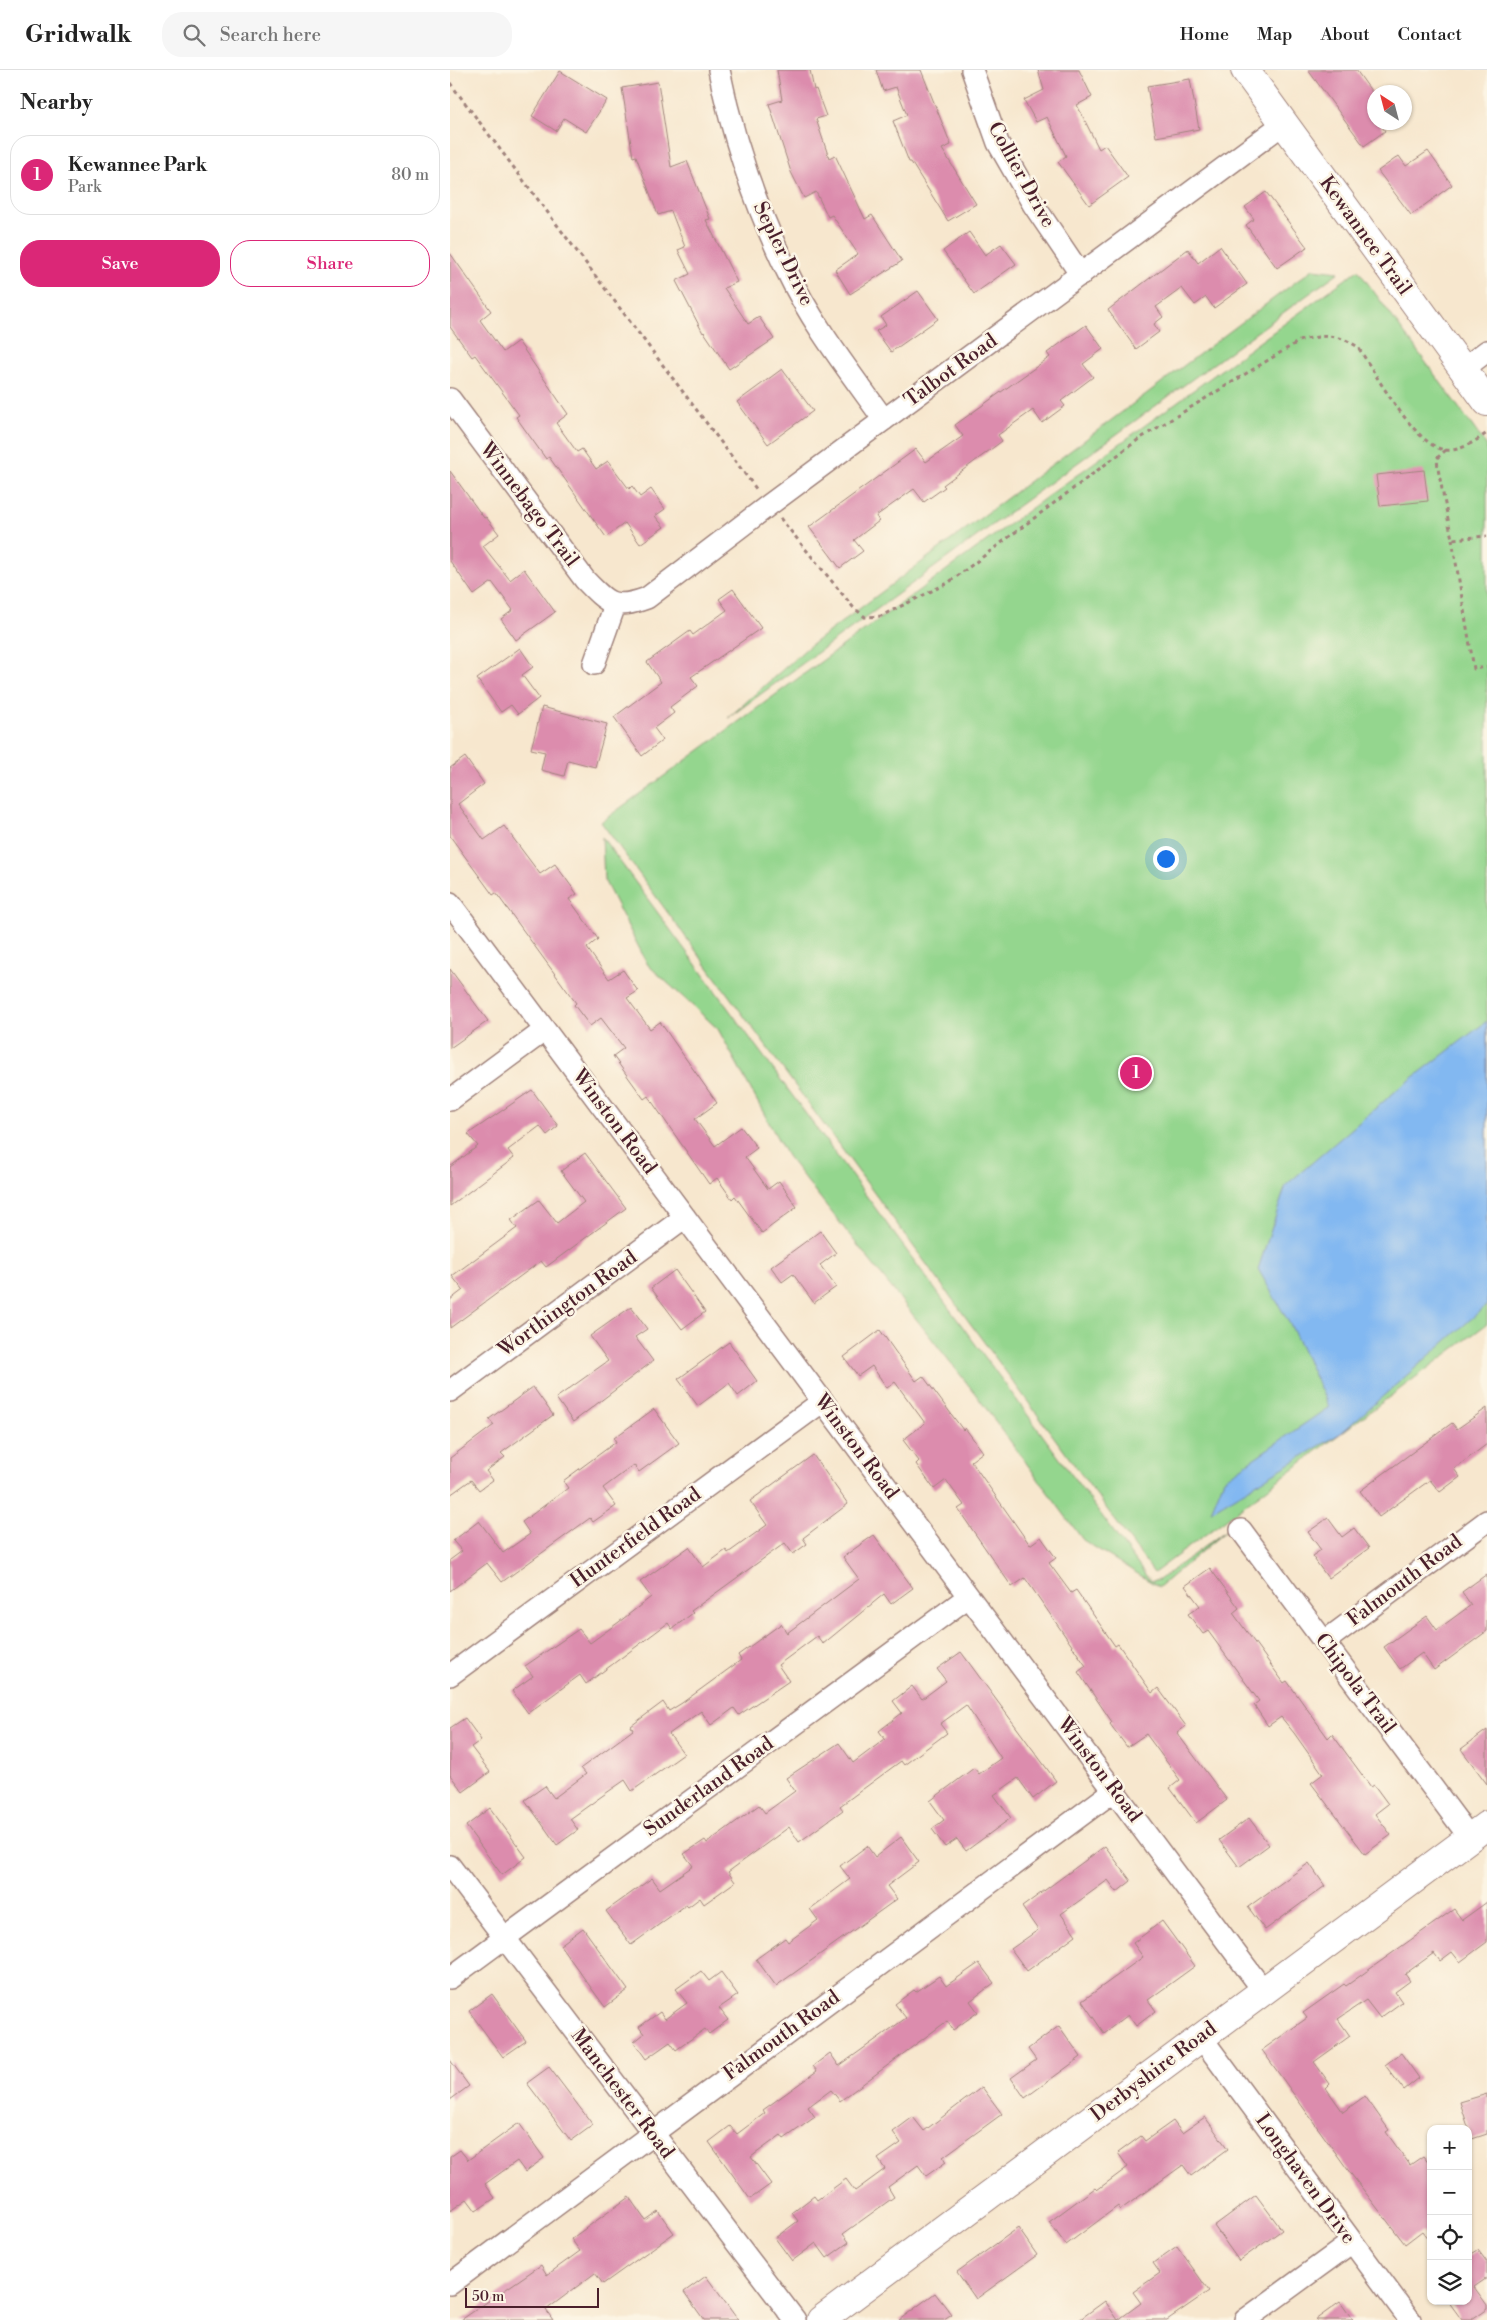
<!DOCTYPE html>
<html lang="en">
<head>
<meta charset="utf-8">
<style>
  :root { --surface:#fff; --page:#f6f6f6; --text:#222; --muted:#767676; --line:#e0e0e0; --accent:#db2777 }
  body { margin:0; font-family:"Libre Bodoni",serif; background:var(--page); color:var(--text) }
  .controls { position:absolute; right:15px; bottom:15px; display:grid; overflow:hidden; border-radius:10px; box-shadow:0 1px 4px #0004 }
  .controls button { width:45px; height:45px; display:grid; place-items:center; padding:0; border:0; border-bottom:1px solid var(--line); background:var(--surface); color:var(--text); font:25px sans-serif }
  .compass { position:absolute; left:917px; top:15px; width:45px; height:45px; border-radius:50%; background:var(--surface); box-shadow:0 1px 4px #0004; rotate:324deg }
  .scale { position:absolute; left:15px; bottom:12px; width:134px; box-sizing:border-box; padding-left:5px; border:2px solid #4a1f2b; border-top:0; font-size:14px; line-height:18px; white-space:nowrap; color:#4a1f2b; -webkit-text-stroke:4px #fcf5e5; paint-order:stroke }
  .you { position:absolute; left:715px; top:788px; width:18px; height:18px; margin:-12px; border:4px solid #fff; border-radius:50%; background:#1a73e8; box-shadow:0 0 0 8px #1a73e833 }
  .badge { display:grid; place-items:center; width:32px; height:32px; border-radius:50%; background:var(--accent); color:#fff; font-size:16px; font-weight:700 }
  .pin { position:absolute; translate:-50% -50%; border:2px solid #fff; box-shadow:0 1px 5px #0006 }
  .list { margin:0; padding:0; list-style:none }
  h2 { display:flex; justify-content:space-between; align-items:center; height:65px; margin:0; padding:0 20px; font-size:21px }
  h2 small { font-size:16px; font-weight:400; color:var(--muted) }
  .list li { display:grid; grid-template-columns:32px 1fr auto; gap:15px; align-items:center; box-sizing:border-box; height:80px; margin:0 10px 10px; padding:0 10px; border:1px solid var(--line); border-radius:20px }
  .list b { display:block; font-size:19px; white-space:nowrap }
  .list p { margin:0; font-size:16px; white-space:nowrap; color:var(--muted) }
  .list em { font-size:16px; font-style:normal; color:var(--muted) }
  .actions { display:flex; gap:10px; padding:15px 20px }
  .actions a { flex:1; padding:11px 0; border:1px solid var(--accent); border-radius:20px; text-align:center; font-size:18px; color:var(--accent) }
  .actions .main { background:var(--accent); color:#fff }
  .icon { flex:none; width:28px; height:28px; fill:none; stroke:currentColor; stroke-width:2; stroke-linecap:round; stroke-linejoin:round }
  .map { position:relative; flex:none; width:1037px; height:2250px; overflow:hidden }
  header { display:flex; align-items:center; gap:30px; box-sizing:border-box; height:70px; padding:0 25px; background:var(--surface); border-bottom:1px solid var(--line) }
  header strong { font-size:24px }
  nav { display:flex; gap:28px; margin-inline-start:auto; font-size:18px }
  .search { width:350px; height:45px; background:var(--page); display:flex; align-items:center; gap:12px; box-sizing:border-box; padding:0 18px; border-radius:20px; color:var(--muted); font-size:19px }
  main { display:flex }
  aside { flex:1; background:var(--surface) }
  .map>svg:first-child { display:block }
</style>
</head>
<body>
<header>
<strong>Gridwalk</strong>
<div class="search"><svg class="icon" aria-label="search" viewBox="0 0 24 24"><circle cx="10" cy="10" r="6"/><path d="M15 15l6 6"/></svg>Search here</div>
<nav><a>Home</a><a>Map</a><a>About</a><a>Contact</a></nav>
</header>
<main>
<aside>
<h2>Nearby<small></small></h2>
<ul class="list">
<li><span class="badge">1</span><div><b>Kewannee Park</b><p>Park</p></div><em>80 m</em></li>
</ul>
<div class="actions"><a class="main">Save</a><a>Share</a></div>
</aside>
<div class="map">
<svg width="1037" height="2250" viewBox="0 0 1037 2250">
  <rect width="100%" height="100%" fill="#fcf5e5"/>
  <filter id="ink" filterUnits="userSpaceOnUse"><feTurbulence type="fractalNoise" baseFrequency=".02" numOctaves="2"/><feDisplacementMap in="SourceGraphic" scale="10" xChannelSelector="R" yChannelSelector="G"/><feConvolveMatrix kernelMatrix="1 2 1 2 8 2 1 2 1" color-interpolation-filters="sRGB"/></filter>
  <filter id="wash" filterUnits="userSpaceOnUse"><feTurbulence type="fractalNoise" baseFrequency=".0096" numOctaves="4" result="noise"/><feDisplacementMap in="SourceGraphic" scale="20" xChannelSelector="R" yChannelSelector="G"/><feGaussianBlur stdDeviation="1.12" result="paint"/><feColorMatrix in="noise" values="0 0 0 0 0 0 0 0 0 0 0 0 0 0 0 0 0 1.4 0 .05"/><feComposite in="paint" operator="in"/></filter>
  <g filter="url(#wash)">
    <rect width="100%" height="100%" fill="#f7e7ce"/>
    <path fill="#94d68e" stroke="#6f7a5c" d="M863,199l26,3 -611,446 79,-70z
      M908,200l129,176v878l-333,249 -553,-751z
      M152,767l545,740 5,4 7,-1 69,-51 -69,58 -76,-47 -109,-148 -187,-236 -69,-127 -70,-64 -44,-85z"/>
    <path fill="#82b8f1" stroke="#666c8e" d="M1037,951v284l-146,128 -130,78 13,-32 105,-72 -38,-81 -33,-57 28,-84 111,-95z"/>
    <g id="blocks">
      <path fill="#dc8cad" d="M327,0h33l4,20 2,-1 10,27 -10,3 13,39 6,-3 30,64 7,-4 30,46 -52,33 -15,-24 23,-16 -26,-39 -4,2 -12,-25 -12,6 -13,-26 -22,-68 13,-4z
        M426,0h45l30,75 -9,4 34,55 -28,17 -37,-59h-2l-16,-41 14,-6 -11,-28 -13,4z
        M588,0h41l13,27 -15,8 22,44 6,-4 23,32 -39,28 -31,-43 8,-6 -19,-39 -11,5 -12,-22 20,-10z
        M858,0h48l18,25v27h5l6,9 -21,15z
        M110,1l47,29 -21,32 -22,-14 -8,13 -24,-15z
        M740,9l9,50 -43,8 -9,-51z
        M208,12l13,85 16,-6 23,58 -4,1 31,62 -13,6 24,36 11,-7 15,22 -45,30 -25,-37 -1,1 -27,-52 14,-7 -12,-24 7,-3 -14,-36 -13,4 -22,-59 -3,1 -11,-69z
        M978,81l24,34 -41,30 -33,-44 21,-15 7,10z
        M816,122l41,55 -30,21 -31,-43 8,-6 -9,-12z
        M519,162l16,23 16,-11 15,20 -42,30 -31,-43z
        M770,176l27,38 -33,24 -8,-11 -11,8 -13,-17 -26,19 7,10 -9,7 5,8 -23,17 -28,-39 80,-61 10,14z
        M0,183l41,58 -11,9 23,32 15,-11 50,73 -12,9 21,29 5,-3 14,20 12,-8 21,28 3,-3 8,11 11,-8 14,20 -10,7 9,11 -24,17 -15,-21 -19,14 -57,-80 -3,2 -30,-42 3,-2 -44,-60 -3,2 -22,-30z
        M468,221l20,28 -47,33 -15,-21 10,-6 -5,-8z
        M636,255l17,24 -20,15 10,13 -32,24 4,5 -23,17 -9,-13 -35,25 4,6 -59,44 2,2 -21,15 -10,-13 -38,27 3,5 -25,19 9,11 -23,17 -31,-41 107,-78 10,13 37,-26 -8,-11 95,-68 -3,-4z
        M332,299l31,42 -45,33 -31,-42z
        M974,400l4,31 -48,5 -4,-31z
        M0,401l34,47 2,-1 13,17 -16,12 27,34 14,-11 31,43 -39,28 -15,-21 12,-9 -21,-28 -18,13 -24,-34z
        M283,519l28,39 -70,49 7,9 -28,21 4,6 -20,15 9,12 -21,16 -28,-39 47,-35 -14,-20 43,-31 3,4 34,-25 -8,-11z
        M70,578l13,19 -11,8 17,23 -21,16 -7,-9 -10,7 -24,-33z
        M92,637l65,17 -12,43 -27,-7 -4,16 -23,-6 4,-18 -14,-3z
        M15,687l19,27 -26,20 26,36 20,-14 36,48 15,-10 22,30 -8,5 29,40 -11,9 22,31 14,-9 15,21 -11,7 23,31 10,-7 57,81 -22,16 20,27 26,-19 16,21 -12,9 23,32 11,-8 18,26 -35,26 -27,-37 -3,3 -15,-21 -8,6 -61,-88 -4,3 -31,-43 11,-8 -23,-30 -11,8 -16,-21 2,-2 -80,-110 -3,2 -43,-59v-68z
        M0,899l38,52 -38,27z
        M82,1020l26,36 -11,9 -7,-9 -32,24 6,8 -64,48v-39l28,-21 -10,-12z
        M135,1083l41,55 -80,59 -5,-6 -91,67v-28l13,-10 -11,-14 65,-48 -6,-8 28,-20 18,23 27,-21 -23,-31z
        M370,1161l16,22 -16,12 16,22 -22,16 -21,-29 -11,8 -11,-15z
        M225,1200l30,42 -23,17 -31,-41z
        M181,1237l16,22 -12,8 18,24 -80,61 -17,-24 52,-37 -18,-25z
        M430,1260l36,51 7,-5 40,54 2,-2 18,24 -12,9 59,84 11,-8 15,21 -7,5 22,30 5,-3 39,56 3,-2 34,49 6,-5 28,38 -9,7 50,67 -31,23 -26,-35 10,-8 -34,-46 -19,13 -17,-23 2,-2 -34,-50 8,-6 -61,-88 -13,9 -54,-78 6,-4 -18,-25 -12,9 -18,-25 3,-3 -16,-21 22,-17 -30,-41 -8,6 -15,-22 -14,10 -14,-19z
        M279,1272l28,39 -19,15 -9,-13 -31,23 -20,-27z
        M83,1317l20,28 -52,38 4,4 -19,14 7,9 -14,10 -8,-10 -21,15v-37l44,-33 -5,-6z
        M1037,1338v36l-33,25 6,8 -20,15 -10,-12 -51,37 -19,-26 92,-68 5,6z
        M204,1339l25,34 -40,29 -5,-7 -31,23 13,18 -23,16 -3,-4 -88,64 -15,-19 -37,28v-31l12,-9 -9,-10 26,-20 24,32 27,-19 -8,-12 46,-34 -5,-7 53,-39 -2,-4z
        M363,1385l35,49 -45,34 4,6 -14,10 -8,-11 -94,68 2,2 -21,16 -4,-6 -82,61 -6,-9 -52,38 -16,-22 21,-15 -8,-10 54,-37 11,14 29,-21 32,-25 -11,-15 49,-35 14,20 23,-17 2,3 39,-28 -17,-24z
        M878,1448l14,19 12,-9 15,20 -41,30 -16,-22 9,-6 -13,-18z
        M424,1465l39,53 -22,16 -7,-10 -61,50 -6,-8 -39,29 11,16 -50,34 -5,-7 -23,17 -10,-14 -32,23 15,20 -52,37 -7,-11 -23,16 -32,23 8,11 -21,15 -32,-45 20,-14 9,12 32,-24 -5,-6 52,-38 -2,-4 32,-24 6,9 13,-8 59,-43 -3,-5 43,-31 6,9 72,-54 -16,-22z
        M760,1498l29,40 -6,5 51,70 3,-2 41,57 4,-4 39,53 3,-2 14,19 -13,10 16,21 -26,19 -54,-71 12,-9 -29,-41 -13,-16 -13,9 -14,-21 5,-4 -51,-70 -5,3 -15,-20 12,-8 -15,-20z
        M1037,1504v57l-53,39 -12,-17 -22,16 -16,-22 43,-31 10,14 34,-25 -9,-13z
        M511,1582l95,129 -23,18 -15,-21 -24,17 17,23 -45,33 -9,-12 -12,8 -13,-18 12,-9 -14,-19 44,-33 5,6 22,-16 -35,-53 -26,19 7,9 -43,32 -3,-4 -61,45 3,4 -44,32 -10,-15 -61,45 7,10 -31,22 -4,-6 -12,9 -2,-2 -55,40 -25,-34 46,-33 8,11 33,-23 -9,-12 21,-14 2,3 52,-38 6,8 30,-22 -9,-13 53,-35 14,20 32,-24 -6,-8 23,-18 -9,-12 19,-15 10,13 24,-18 -9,-12z
        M15,1648l16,22 -10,7 19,25 -27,20 -13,-17v-47z
        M1037,1660v54l-26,-35z
        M40,1738l36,49 -24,18 -36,-49z
        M799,1748l20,27 -30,22 -20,-27z
        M451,1767l18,25 -32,24 10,13 -121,87 -20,-27 29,-21 3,4 30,-22 -8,-11 40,-30 -10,-13 27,-20 8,11z
        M655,1776l26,35 -14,11 -9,-12 -47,34 15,21 -49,36 -16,-22 27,-19 -16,-23z
        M859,1793l16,23 -60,44 -17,-23z
        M1037,1832v40l-27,20 -8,-10 -12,9 -6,-8 -29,21 5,7 -15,11 7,10 -22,16 -14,-18 -28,19 12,17 -36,26 16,22 -4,4 17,24 22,-16 24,34 -3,2 24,33 13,-9 8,10v77l-9,-12 -17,13 -57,-74 -86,-120 45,-32 -4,-5 41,-29 2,2 108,-77 8,11z
        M712,1851l33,45 -47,34 8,11 -20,15 -8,-11 -24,18 -22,-32 61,-44 -10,-14z
        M133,1858l45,62 -23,17 -45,-62z
        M529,1893l15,20 -24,18 8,11 -25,18 -6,-9 -107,80 -9,-11 -23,17 7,10 -31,22 -3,-4 -30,22 20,27 -21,15 -41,-57 21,-16 7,8 28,-21 -2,-3 54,-39 -4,-5 17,-13 9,13 67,-48 -11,-14 19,-14 2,2 23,-16 7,10z
        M251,1901l8,10 12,-9 17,23 -19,13 9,12 -19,14 -4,-5 -29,21 -6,-8 -24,17 -12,-17 10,-8 -5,-7 21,-15 5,7 22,-16 -11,-14z
        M42,1924l34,47 -23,16 -34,-46z
        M609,1956l22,31 -56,41 -14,-20 25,-18 -8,-11z
        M951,1983l18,25 -15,12 -19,-25z
        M0,1990l19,26 -19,14z
        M99,1997l44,58 -22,16 -44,-58z
        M532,2017l20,27 -59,43 3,5 -20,14 -8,-11 -30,22 6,10 -51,37 6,8 -22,16 -11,-15 -24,18 -17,-23 23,-17 -6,-8 22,-17 3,4 29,-21 9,12 30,-22 -7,-10 23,-16 -8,-11 20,-15 11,14z
        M1037,2024v40l-15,5 -12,-37z
        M755,2047l23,32 -37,27 -8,-11 -63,45 -2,-4 -52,39 -17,-23 46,-34 2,2 31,-23 -10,-14 23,-17 4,5 28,-20 9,12z
        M69,2053l25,35 -19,14 -8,-11 -32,23 10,14 -19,13 -9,-12 -17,12v-54l10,-7 8,10z
        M806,2125l26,35 -43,31 -25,-35z
        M179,2127l16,23 13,-9 16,22 -71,51 -8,-11 -49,37 7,10h-92l80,-55 6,10 33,-24 -9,-12z
        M568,2158l19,27 -61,44 -19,-27z
        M727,2176l32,45 -42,29h-88l26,-19 13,19 23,-17 -8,-11 27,-19 -7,-10z
        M1028,2180l9,12v16l-13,9 13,18v4l-16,11h-9l-14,-19h20v-45z
        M256,2206l32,44h-34l-20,-28z
        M485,2223l17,22 -8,5h-45z
        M890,2232l13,18h-38z"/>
    </g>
  </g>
  <g filter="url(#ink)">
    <use href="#blocks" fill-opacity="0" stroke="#a0837c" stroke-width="1"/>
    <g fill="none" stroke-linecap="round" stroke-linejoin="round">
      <g stroke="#a0837c" stroke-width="24">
        <path id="street" d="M269,0c14,70 37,137 68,201 25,53 63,101 97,149
          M522,0l26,73 35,61 48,71
          M1013,299l24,-18
          M0,329l135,181c23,24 29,30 62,18l122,-93 514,-381
          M144,594l21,-59
          M0,833l813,1087
          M0,1030l95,-70
          M0,1321l235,-174
          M791,1460l229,308
          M874,1572l163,-121
          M0,1605l373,-274
          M0,1796l345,454
          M0,1908l518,-381
          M751,1967l209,283
          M0,2214l665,-494
          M795,2250l107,-78"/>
      </g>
      <g stroke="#a0837c" stroke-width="30">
        <path id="secondary" d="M795,0l242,332
          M371,2250l666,-495"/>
      </g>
      <path stroke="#a0837c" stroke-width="3" stroke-dasharray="4 4" stroke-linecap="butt" d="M0,13l307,407
        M996,380l-9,8 1,11 14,70 35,-3
        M330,448l73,89 12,10 16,-1 67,-33 191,-144 162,-99c25,-5 35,-7 57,7 17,26 57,99 87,103 15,2 30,-9 42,-17
        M1002,469l22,130 13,-2"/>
      <use href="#street" stroke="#fff" stroke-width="21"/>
      <use href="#secondary" stroke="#fff" stroke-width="28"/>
    </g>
  </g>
  <g text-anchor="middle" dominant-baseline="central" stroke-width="5" stroke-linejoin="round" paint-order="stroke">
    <g font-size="20" fill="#4a1f2b" stroke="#fcf5e5">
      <text transform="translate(571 105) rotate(61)">Collier Drive</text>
      <text transform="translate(915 166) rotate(54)">Kewannee Trail</text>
      <text transform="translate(333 184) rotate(64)">Sepler Drive</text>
      <text transform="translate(501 301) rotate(-36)">Talbot Road</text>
      <text transform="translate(79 435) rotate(53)">Winnebago Trail</text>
      <text transform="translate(164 1052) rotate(53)">Winston Road</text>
      <text transform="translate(118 1234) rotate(-36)">Worthington Road</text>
      <text transform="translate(406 1377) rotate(53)">Winston Road</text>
      <text transform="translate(186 1468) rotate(-36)">Hunterfield Road</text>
      <text transform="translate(955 1511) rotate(-37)">Falmouth Road</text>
      <text transform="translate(905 1614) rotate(53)">Chipola Trail</text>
      <text transform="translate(649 1700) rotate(53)">Winston Road</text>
      <text transform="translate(259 1717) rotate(-36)">Sunderland Road</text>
      <text transform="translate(332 1966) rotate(-36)">Falmouth Road</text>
      <text transform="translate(704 2002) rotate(-37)">Derbyshire Road</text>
      <text transform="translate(172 2024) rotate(53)">Manchester Road</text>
      <text transform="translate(855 2109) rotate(54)">Longhaven Drive</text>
    </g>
  </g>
</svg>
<div class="controls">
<button>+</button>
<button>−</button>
<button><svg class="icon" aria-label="locate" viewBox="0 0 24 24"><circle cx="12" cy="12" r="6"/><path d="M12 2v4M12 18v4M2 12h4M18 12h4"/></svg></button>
<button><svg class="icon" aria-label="layers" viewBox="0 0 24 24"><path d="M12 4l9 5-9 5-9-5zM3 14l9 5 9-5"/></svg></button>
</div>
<svg class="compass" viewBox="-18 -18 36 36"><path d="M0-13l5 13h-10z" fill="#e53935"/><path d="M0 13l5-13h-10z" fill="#767676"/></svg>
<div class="scale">50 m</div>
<div class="you"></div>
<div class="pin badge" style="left:686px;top:1003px">1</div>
</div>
</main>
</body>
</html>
